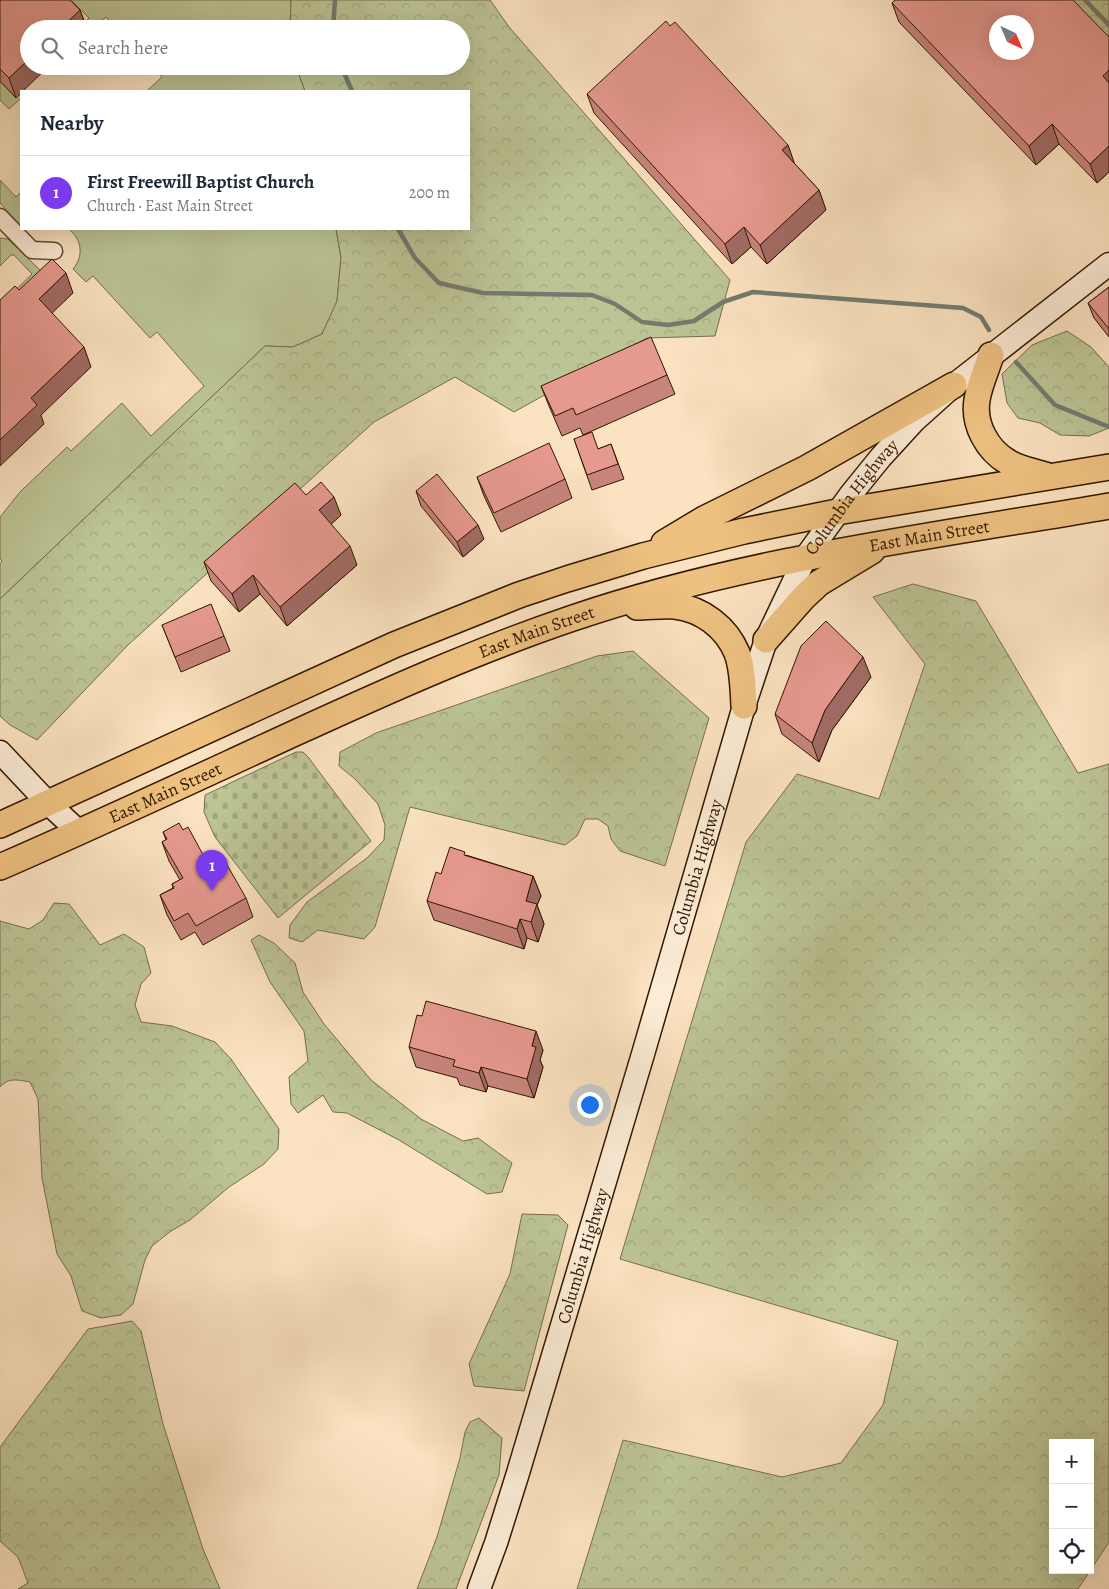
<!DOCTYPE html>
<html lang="en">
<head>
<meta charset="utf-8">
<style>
  :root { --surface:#fff; --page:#f2f2f3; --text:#1f2937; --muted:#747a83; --line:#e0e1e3; --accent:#7c3aed }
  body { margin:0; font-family:Alegreya,serif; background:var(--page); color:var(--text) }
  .controls { position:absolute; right:15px; bottom:15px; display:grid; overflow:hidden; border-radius:0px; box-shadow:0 5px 20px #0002 }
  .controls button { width:45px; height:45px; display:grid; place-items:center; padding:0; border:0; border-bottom:1px solid var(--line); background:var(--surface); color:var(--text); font:25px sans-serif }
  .compass { position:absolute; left:989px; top:15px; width:45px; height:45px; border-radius:50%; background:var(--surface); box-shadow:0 5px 20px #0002; rotate:136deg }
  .you { position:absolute; left:589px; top:1104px; width:18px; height:18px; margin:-12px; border:4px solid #fff; border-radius:50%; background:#1a73e8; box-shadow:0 0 0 8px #1a73e833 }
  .badge { display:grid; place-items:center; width:32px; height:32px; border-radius:50%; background:var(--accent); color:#fff; font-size:16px; font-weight:700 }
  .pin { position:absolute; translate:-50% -41px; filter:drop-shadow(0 1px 2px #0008) }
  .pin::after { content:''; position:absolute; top:26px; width:18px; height:15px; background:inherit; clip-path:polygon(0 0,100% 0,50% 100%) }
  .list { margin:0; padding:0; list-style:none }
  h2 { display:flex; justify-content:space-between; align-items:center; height:65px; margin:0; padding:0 20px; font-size:21px }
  h2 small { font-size:16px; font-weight:400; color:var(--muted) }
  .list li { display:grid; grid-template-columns:32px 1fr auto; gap:15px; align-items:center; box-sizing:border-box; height:75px; padding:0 20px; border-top:1px solid var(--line) }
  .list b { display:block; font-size:19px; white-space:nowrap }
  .list p { margin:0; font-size:16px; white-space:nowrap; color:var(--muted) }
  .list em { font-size:16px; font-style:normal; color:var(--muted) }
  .icon { flex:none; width:28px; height:28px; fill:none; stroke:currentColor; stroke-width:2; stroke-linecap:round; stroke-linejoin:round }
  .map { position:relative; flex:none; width:1109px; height:1589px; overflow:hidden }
  .search { position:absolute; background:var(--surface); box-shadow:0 5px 20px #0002; left:20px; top:20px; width:450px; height:55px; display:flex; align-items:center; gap:12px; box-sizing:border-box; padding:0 18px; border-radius:28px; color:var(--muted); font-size:19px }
  .panel { position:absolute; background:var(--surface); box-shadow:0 5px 20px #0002; left:20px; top:90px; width:450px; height:140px; border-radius:0px }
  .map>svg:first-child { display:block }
</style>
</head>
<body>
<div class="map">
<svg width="1109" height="1589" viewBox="0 0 1109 1589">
  <defs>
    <pattern id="forest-crowns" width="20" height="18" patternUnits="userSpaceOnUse" patternTransform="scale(1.25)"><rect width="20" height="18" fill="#bcc495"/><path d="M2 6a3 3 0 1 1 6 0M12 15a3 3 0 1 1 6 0" fill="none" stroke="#a2a87f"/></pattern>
    <pattern id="cemetery-stones" width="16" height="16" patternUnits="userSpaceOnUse" patternTransform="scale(1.25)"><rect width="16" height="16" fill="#bcc495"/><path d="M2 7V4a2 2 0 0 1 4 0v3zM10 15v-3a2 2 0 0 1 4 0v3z" fill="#a2a87f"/></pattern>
  </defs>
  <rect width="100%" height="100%" fill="#fbe2c0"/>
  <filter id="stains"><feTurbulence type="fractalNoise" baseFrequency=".004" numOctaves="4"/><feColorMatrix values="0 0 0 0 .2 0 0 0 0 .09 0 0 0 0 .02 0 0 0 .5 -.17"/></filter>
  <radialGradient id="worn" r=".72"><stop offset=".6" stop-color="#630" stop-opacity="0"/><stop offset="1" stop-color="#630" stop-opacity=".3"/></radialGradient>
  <path fill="#bcc495" stroke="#776e4a" d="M59,0h232l-1,29h-169l-4,-1 -11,-11 -13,12h-6l-5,-4 7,-7 -17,-17 -7,6z
    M153,66h143l9,25h-158l15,-14z
    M0,81l16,17 5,-5v5l-12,11 -9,-9z
    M0,180l16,17 5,-5v34l-21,-23z
    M69,229h267l5,28 -4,45 -15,32 -29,13 -28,-1 -265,253v-35l2,-3 -2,-2v-42l20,-25 47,-45 4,4 51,-48 29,33 53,-50 -47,-54 -7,6 -57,-62 -7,6 -13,-13c11,-13 9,-29 -4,-40z
    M0,238l8,1 35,34 18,2 9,10 -2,2 -67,17 31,-30 -18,-19h-3l-11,11z"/>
  <path fill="url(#forest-crowns)" stroke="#776e4a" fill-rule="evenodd" d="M291,0h199l19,27 221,253 -15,56 -68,2 -133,74 -59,-35 -81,45 -246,223 -91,95 -27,-15 -10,-9v-117l265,-253 28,1 29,-13 15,-33 4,-44 -5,-28h133v-138h-164l-9,-25h165v-37h-171z
    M1064,0h45v45z
    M1067,331l24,16 18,20v61l-20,8 -29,-1 -20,-12 -22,-5 -11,-15 -5,-29 30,-29z
    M913,584l63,17 102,172 31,-9v778l-31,47h-501l46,-149 159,37 59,-14 42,-58 15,-64 -278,-82 126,-417 51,-68 82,25 46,-135 -52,-67zM1053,1443h37v127h-37z
    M633,651l76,67 -44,148 -45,-15 -9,-12 -3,-13 -10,-7h-13l-8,17 -12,9 -155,-38 -35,120 -11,12 -46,-9 -16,12 -13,-4 1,-13 17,-23 60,-44 17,-18 1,-15 -7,-21 -23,-25 -16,-13 1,-14 36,-19 221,-77z
    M54,903l15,1 31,41 24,-11 20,13 7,26 -10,11 -6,21 6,17 31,4 43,16 16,17 48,70 -1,20 -14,15 -35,23 -39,33 -19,11 -19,15 -7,14 -12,44 -12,11 -20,3 -19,-7 -11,-35 -14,-22 -15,-76 -4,-79 -8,-17c-12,-2 -21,-5 -30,5v-166l29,8 14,-9z
    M259,935l15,8 21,20 8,29 21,32 47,56 50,39 42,22 15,-3 34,25 -10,29 -15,2 -88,-54 -52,-27 -14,-1 -10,-17 -25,18 -7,-9 -2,-27 19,-16 -4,-30 -34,-49 -19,-42z
    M522,1214l36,1 10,10 -44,166 -50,-5 -5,-22 41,-90z
    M132,1321l9,10 22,93 40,125 17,40h-202l10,-6 -10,-26 -18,-16v-94l88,-118z
    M479,1418l23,20 -3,37 -43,114h-39l20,-52 23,-79 5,-26 5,-10z"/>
  <path fill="url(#cemetery-stones)" stroke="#776e4a" d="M296,752h7l5,5 63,84 -93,77 -63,-81 -11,-25 1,-17z"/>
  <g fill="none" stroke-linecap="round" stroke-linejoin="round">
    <path stroke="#737b6e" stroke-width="4.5" d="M1085,0l24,25
      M333,29l2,-29
      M341,66l11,25
      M398,229l17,29 24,25 44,10 109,2 23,9 27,18 26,3 26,-4 29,-19 30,-10 210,16 18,9 8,13
      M1016,362l39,43 54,22"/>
    <g stroke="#644a30" stroke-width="19">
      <path id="street" d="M0,217l32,33 22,1"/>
    </g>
    <g stroke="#321700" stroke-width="25">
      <g id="secondary">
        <path d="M0,752l48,51 31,29"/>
        <path id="s1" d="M479,1589l17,-46 22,-70 125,-419 101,-348 22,-66 39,-82 46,-64 30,-37 33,-36 40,-36 155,-121"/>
      </g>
    </g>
    <g stroke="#321700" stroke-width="28">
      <g id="primary">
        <path d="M991,355c-4,14 -12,30 -14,45 -4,24 10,50 31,62 11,7 24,9 37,13"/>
        <path d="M664,543l40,-24 103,-51 147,-83"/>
        <path d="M637,607c13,0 26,-2 38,-1 27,3 51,21 62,47 6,16 6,35 7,53"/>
        <path d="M766,640l38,-43 15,-14 53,-32"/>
        <path d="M0,825l394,-180 125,-50 48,-16 76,-23 101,-25 93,-19 272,-45"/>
        <path id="s2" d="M0,867c99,-43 197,-89 295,-134 92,-42 183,-83 278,-115 174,-59 356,-81 536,-112"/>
      </g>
    </g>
    <use href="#street" stroke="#fcecd6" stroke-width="16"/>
    <use href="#secondary" stroke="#fcecd6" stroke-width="22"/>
    <use href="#primary" stroke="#eec180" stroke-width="25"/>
  </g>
  <path fill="#c6847b" stroke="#321700" d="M0,0l80,10 7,19h-58l-13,69 -16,-17z
    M892,3l217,34v135l-12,11 -38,-39 -23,21 -137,-143z
    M587,94l201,51 6,18 25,27 7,20 -59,54 -16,-17 -19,17 -138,-151z
    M1109,287v50l-15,-19 -6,-15z
    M667,375l8,19 -92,41 -3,-7 -18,8 -13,-30 -8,-20z
    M574,439l24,10 13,-5 13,35 -32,11z
    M477,477l88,2 7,19 -71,34 -17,-36z
    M416,491l68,48 -21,18 -42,-51z
    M306,495l35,20 -10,9 26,41 -70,61 -27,-32 -21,18 -28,-31 -7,-19z
    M162,625l62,11 6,15 -49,21z
    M871,677l-39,53 -13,32 -37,-28 -7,-20z
    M183,830l25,34 38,34 7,19 -50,28 -8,-13 -14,8 -14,-25 -7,-20 13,-7 -1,-4 8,-4 -11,-19 -7,-19 4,-2 -3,-8z
    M466,855l67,21 8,20 -4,9 7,19 -6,18 -11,-4 -3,11 -90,-29 -7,-19 14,-27z
    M409,1047l134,3 -3,10 3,7 -9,31 -46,-12 -2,6 -26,-7 -3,-7 -41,-11z"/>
  <path fill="#a16b64" stroke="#321700" d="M80,10l7,19h-27z
    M29,59v7h20l-26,25h-2v2l-5,5 -7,-20z
    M1109,70v23l-6,-17z
    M1052,124l7,20 -23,21 -7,-19z
    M788,145l7,20 -13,-15z
    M1109,146v26l-12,11 -7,-19z
    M819,190l7,20 -59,54 -7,-19z
    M744,227l7,20 -19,17 -7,-20z
    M66,273l7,20 -27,26 -7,-20z
    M84,347l7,20 -50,48 3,9 -44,42v-26l31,-42z
    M334,497l7,18 -15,14 -7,-19z
    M478,525l6,14 -21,18 -6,-15z
    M350,546l7,19 -70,61 -7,-19z
    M253,575l7,19 -21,18 -7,-18z
    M863,657l8,20 -39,53 -13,32 -7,-19 13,-33z
    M533,876l8,20 -4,9 7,19 -6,18 -7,-20 -5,-21z
    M520,919l7,19 -3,11 -7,-20z
    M536,1031l7,19 -3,10 3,7 -9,31 -7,-19 5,-33z
    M481,1067l7,19 -2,6 -7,-19z"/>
  <path fill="#e6998f" stroke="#321700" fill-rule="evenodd" d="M0,0h70l10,10 -20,19h-31v30l-20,19 -9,-9z
    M895,0h178l36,37v33l-6,6 6,7v63l-19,18 -38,-40 -23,22 -137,-143zM996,22h30v30h-30z
    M666,21l4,5 5,-4 113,123 -6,5 37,40 -59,55 -16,-18 -19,17 -138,-150z
    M52,259l14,14 -27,26 45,48 -53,51 6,7 -37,35v-140l15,-14 4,4z
    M1109,287v42l-21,-26z
    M651,337l16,38 -91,40 -3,-7 -18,8 -14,-30z
    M592,432l6,17 13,-5 7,20 -31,11 -13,-36z
    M549,443l16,36 -71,34 -17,-36z
    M437,474l41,51 -21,17 -41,-51z
    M321,482l13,15 -15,13 31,36 -70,61 -27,-32 -21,19 -28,-32 91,-79 11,12z
    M211,604l13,32 -49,21 -13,-32z
    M826,621l37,36 -38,53 -13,33 -37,-29 26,-68z
    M179,823l4,7 5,-3 20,37 14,-8 24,42 -50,28 -8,-13 -14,8 -14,-26 14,-7 -2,-4 11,-6 -21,-36 5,-3 -4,-7z
    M450,847l15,5 -1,3 69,21 -7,25 11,3 -6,18 -11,-3 -3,10 -90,-28 9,-29 5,2z
    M426,1001l110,30 -4,15 4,1 -9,32 -46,-12 -2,6 -26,-7 2,-6 -46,-13 8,-32 5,1z"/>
  <g text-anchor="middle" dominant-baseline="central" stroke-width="4" stroke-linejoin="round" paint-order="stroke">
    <g font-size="18" fill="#321700" stroke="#fcecd6">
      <text stroke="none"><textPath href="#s1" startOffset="1159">Columbia Highway</textPath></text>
      <text stroke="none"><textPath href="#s2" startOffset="991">East Main Street</textPath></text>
      <text stroke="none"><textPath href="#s2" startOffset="586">East Main Street</textPath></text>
      <text stroke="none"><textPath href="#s2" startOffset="181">East Main Street</textPath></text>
      <text stroke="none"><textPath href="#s1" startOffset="754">Columbia Highway</textPath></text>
      <text stroke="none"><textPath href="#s1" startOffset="349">Columbia Highway</textPath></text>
    </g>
  </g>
  <rect width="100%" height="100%" filter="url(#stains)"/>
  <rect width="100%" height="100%" fill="url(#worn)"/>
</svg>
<div class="controls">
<button>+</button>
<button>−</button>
<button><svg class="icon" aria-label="locate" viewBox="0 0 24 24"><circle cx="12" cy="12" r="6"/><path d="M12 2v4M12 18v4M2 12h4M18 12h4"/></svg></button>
</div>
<svg class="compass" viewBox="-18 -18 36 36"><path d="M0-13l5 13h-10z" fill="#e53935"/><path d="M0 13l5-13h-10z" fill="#747a83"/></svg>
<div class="you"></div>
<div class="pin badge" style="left:212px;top:891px">1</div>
<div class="search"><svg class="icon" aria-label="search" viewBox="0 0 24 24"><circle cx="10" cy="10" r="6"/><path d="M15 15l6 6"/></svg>Search here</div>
<section class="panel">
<h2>Nearby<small></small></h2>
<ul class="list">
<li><span class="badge">1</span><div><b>First Freewill Baptist Church</b><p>Church · East Main Street</p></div><em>200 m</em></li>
</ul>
</section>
</div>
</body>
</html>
